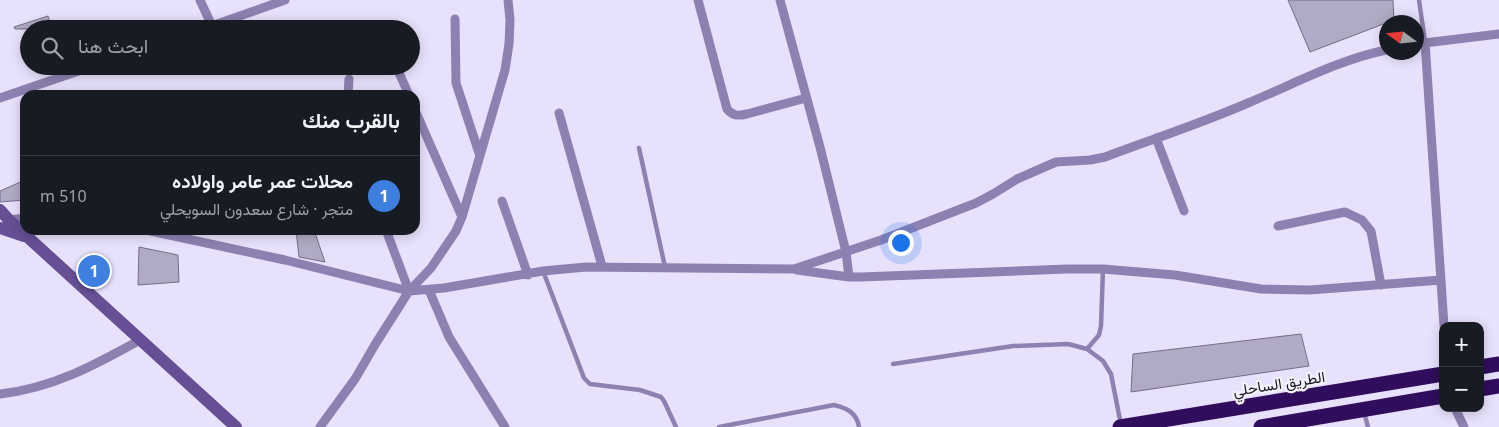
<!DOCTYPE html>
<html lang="ar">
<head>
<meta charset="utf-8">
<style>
  :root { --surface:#171b24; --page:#20242c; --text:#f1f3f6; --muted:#9ea1a6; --line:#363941; --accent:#b45309 }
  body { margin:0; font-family:"Noto Sans",Vazirmatn,sans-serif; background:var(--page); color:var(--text); direction:rtl }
  .controls { position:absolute; right:15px; bottom:15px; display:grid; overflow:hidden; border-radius:10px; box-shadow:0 2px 12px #0003 }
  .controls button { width:45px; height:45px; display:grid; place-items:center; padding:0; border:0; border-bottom:1px solid var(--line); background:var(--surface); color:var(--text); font:25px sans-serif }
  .compass { position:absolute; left:1379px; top:15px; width:45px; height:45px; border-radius:50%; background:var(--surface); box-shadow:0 2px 12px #0003; rotate:285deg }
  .you { position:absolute; left:900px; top:242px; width:18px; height:18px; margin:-12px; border:4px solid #fff; border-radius:50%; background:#1a73e8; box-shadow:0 0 0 8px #1a73e833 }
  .badge { display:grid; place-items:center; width:32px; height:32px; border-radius:50%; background:var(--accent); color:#fff; font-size:16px; font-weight:700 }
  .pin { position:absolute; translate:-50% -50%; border:2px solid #fff; box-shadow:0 1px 5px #0006 }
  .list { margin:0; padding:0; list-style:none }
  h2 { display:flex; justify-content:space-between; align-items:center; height:65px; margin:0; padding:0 20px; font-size:21px }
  h2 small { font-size:16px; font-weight:400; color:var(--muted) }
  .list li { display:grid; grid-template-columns:32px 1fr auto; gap:15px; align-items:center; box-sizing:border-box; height:80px; padding:0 20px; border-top:1px solid var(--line) }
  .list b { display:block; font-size:19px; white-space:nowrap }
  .list p { margin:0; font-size:16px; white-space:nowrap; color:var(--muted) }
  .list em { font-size:16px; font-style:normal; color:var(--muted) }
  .icon { flex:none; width:28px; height:28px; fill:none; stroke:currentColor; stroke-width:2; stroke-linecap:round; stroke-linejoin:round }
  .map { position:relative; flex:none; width:1499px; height:427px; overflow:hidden; direction:ltr }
  .search { position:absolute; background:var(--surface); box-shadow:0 2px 12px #0003; left:20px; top:20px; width:400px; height:55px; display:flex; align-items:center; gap:12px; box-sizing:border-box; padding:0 18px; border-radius:28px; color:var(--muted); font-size:19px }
  .panel { position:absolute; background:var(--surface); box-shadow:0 2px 12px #0003; left:20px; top:90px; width:400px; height:145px; border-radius:15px; direction:rtl }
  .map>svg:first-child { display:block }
</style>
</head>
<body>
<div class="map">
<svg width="1499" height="427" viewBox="0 0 1499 427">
  <rect width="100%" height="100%" fill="#e8e1fc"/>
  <path fill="#b1aac4" stroke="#736d84" d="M1288,0h105l1,20 -84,32z
    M48,16l4,13h-37l-1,-2z
    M25,180v20l-25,2v-11z
    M296,230h18l11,32 -26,-5z
    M139,247l39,8 1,27 -41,3z
    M1301,334l8,32 -178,26 2,-38z"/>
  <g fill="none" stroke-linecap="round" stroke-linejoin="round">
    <path stroke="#8e80b0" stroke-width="4.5" d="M1419,0l6,42
      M639,148l26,119
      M543,271l41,107 6,6 50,6 21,7 3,4 12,26
      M1087,349l12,-14 2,-9 2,-57
      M893,364l120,-18 55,-2 19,5 16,12 8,13 10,51
      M1364,412l4,15
      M719,427l115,-22c13,3 23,8 25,22"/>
    <path stroke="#8e80b0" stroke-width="9" d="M200,0l12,26
      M698,0l29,109c6,7 11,7 20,5l59,-16
      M780,0l40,147 26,105 3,25
      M455,19l1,64 24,73
      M203,29l82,-29
      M1425,42l19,284
      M1416,44l83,-10
      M396,66l13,29
      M348,95l1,-16
      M0,98l93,-32
      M415,110l47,107
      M559,113l43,153
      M1156,138l28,73
      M502,201l26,74
      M9,220l16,-2
      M1278,226l67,-14 17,8 9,11 10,54
      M146,230l139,30 124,31 35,-3 99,-17 43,-4 208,2 87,-29 95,-37 17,-9 24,-15 39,-17 34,-2 15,-3c48,-18 97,-34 143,-54 46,-19 90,-43 138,-53
      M386,230l23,61
      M797,270l52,7h12l206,-8h36l72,6 86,14 49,1 131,-10
      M429,290l20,47 56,90
      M0,394c53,-6 95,-29 140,-54
      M1455,408l9,19
      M320,427l35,-48 21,-36 33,-52 22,-23 25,-37 6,-14 43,-147 4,-26 1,-24 -2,-20"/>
    <path stroke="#664f94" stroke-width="12" d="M0,210l9,10 227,207
      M0,228l24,8"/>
    <path stroke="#310d5d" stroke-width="15" d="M1480,367l19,-3
      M1480,389l19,-3
      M1120,427l323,-53
      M1261,427l182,-31"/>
  </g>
  <g text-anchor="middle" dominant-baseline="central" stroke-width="4.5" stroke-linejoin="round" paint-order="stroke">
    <g font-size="15" fill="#1a1721" stroke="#f4f1fc">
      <text transform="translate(1279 383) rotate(-9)">الطريق الساحلي</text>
    </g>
  </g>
</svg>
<div class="controls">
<button>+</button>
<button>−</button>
</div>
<svg class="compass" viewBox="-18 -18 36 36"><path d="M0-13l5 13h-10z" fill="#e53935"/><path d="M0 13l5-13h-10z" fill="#9ea1a6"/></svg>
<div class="you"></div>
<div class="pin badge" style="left:94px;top:271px;background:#3f7fe0">1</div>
<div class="search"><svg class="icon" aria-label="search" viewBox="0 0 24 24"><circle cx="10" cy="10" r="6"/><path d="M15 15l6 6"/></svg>ابحث هنا</div>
<section class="panel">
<h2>بالقرب منك<small></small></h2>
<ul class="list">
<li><span class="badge" style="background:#3f7fe0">1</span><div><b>محلات عمر عامر واولاده</b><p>متجر · شارع سعدون السويحلي</p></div><em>510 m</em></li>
</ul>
</section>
</div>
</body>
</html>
